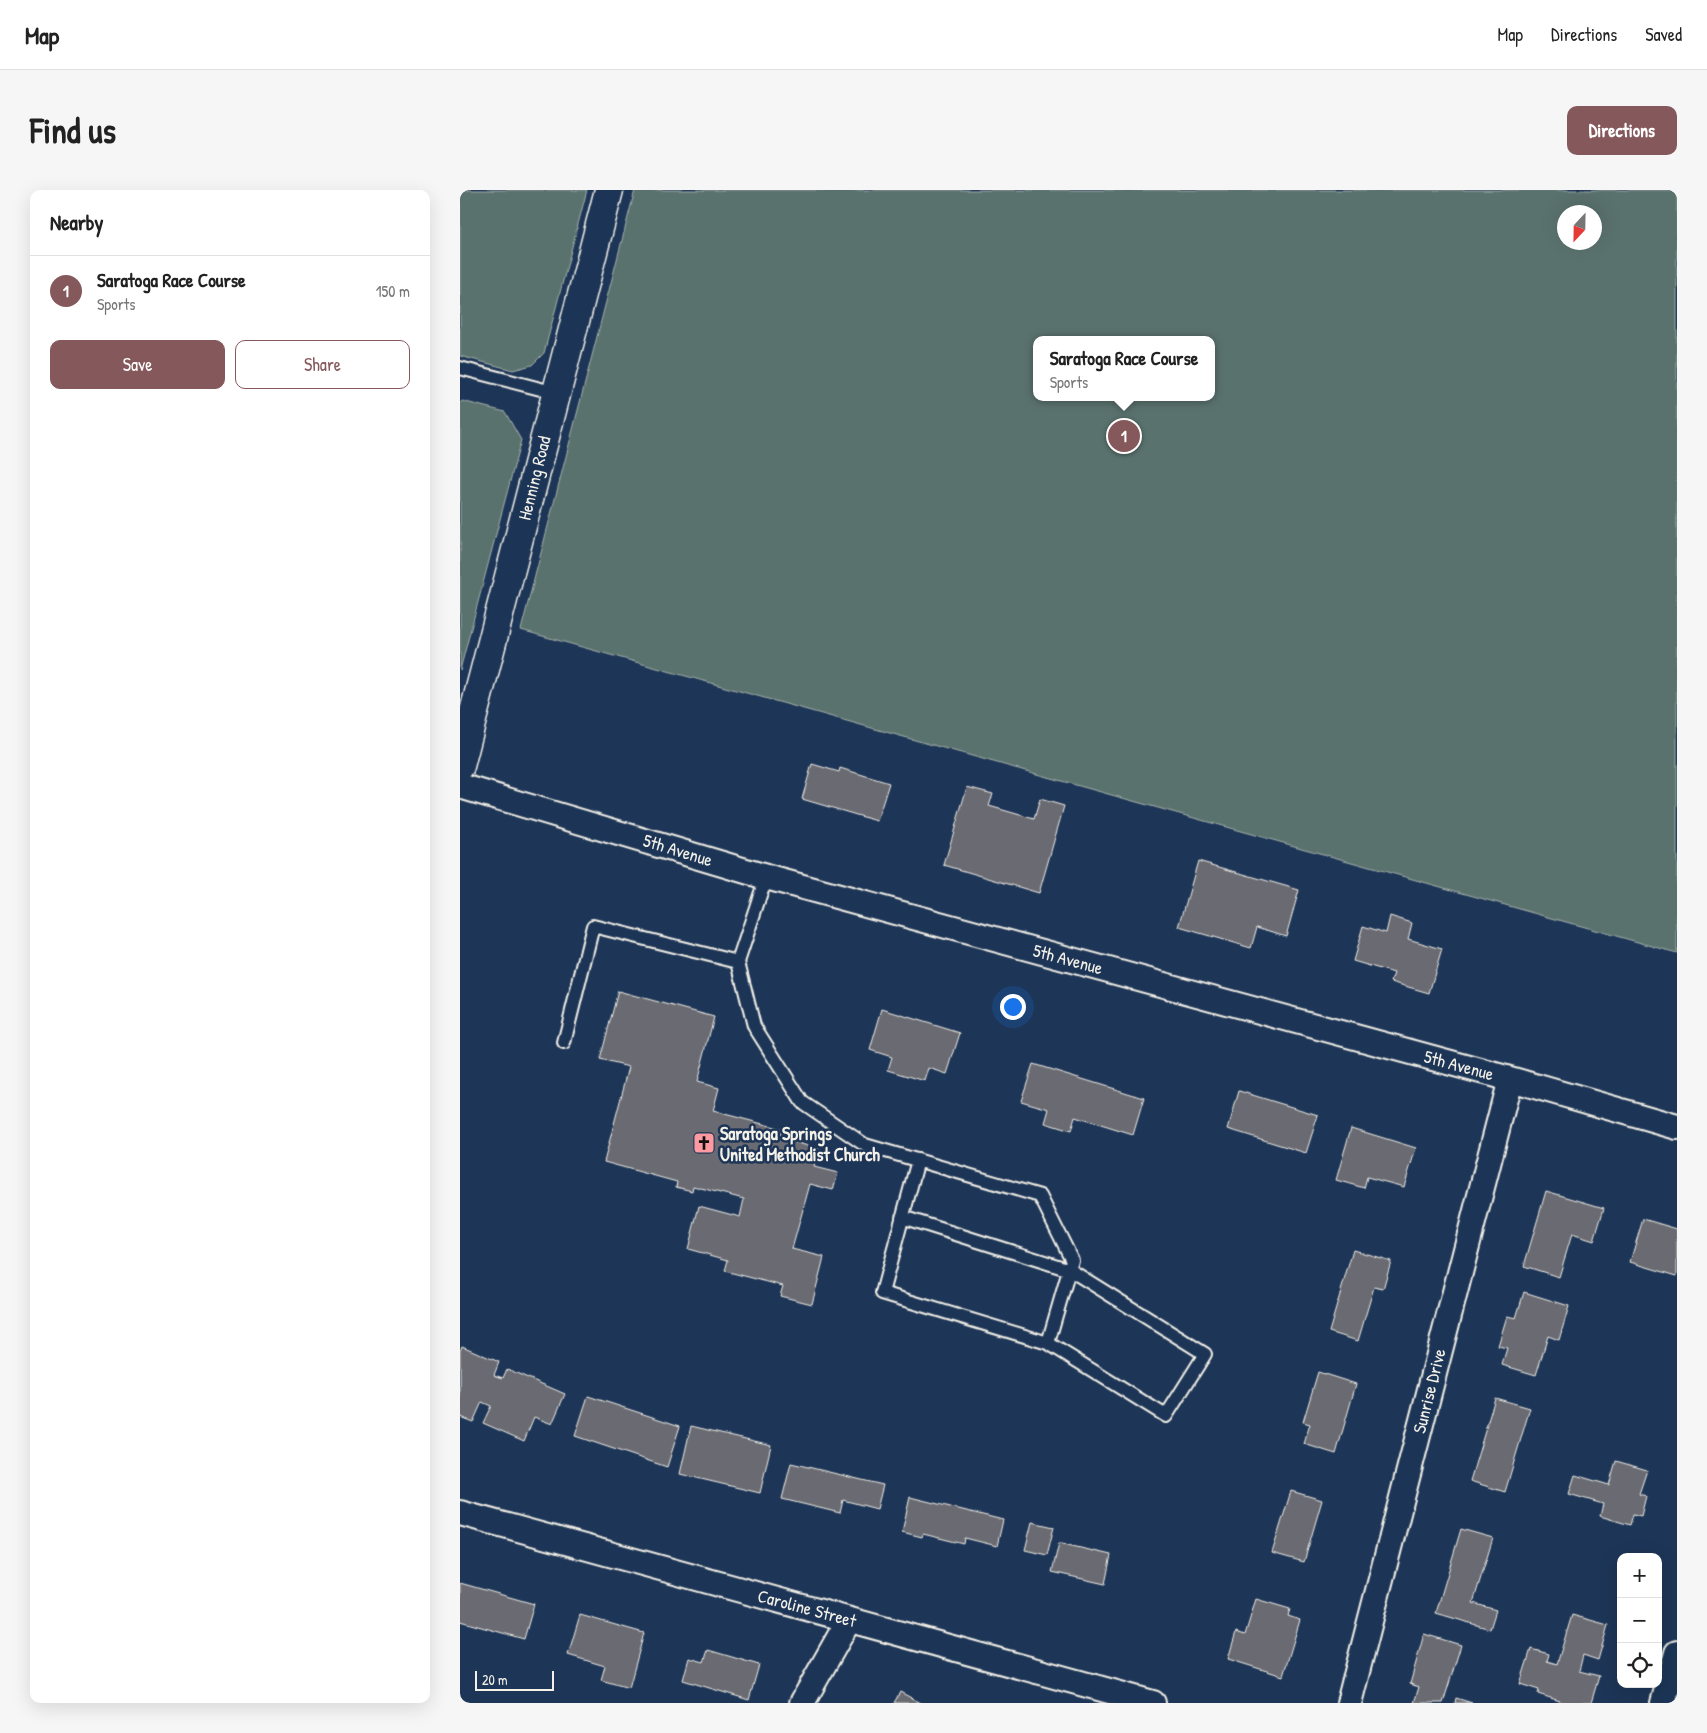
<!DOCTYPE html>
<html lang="en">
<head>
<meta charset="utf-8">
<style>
  :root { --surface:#fff; --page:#f6f6f6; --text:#222; --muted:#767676; --line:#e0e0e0; --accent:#85585c }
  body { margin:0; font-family:"Patrick Hand",sans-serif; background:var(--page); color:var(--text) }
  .controls { position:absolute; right:15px; bottom:15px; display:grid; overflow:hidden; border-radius:10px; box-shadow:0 5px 20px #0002 }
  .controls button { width:45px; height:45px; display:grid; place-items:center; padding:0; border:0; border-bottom:1px solid var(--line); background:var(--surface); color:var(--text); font:25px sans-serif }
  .compass { position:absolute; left:1097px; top:15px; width:45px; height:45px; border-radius:50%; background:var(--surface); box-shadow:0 5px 20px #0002; rotate:202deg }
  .scale { position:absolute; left:15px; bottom:12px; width:79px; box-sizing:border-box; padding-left:5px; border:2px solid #f4f1e8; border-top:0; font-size:14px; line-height:18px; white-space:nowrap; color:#f4f1e8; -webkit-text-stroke:4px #1d3557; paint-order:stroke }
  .you { position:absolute; left:552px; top:816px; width:18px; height:18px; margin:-12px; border:4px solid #fff; border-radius:50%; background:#1a73e8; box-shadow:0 0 0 8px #1a73e833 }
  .badge { display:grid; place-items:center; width:32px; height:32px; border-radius:50%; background:var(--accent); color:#fff; font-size:16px; font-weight:700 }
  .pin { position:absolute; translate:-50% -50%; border:2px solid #fff; box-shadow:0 1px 5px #0006 }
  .popup { position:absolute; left:573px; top:146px; width:182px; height:65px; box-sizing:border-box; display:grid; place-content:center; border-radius:10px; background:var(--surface); filter:drop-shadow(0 1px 4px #0005); font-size:16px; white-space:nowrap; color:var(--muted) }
  .popup b { font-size:19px; color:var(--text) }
  .popup::after { content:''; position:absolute; left:50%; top:100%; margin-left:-10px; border:10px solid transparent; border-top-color:var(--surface) }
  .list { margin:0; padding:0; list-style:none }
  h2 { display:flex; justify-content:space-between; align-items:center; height:65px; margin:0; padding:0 20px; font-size:21px }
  h2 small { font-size:16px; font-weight:400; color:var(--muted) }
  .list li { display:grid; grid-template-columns:32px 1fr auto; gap:15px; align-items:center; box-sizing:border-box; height:70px; padding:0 20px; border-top:1px solid var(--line) }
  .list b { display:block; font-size:19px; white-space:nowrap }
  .list p { margin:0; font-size:16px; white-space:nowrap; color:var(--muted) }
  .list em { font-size:16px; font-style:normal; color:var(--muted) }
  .actions { display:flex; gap:10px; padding:15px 20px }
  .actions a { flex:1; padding:11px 0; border:1px solid var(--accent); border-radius:10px; text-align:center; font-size:18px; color:var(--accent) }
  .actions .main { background:var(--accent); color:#fff }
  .icon { flex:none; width:28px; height:28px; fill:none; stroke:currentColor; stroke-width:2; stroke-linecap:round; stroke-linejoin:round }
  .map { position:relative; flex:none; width:1217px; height:1513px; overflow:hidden; border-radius:10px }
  header { display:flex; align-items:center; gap:30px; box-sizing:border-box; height:70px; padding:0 25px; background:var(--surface); border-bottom:1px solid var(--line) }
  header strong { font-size:24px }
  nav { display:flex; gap:28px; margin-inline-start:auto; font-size:18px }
  .intro { display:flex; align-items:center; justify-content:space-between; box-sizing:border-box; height:120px; padding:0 30px }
  h1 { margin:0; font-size:35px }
  .button { padding:12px 22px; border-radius:10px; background:var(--accent); color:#fff; font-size:18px; font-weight:700 }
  main { display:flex; gap:30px; padding:0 30px }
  aside { flex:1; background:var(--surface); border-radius:10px; box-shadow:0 5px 20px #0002 }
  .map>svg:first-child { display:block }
</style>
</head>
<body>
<header>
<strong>Map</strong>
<nav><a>Map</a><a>Directions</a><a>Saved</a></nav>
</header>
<div class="intro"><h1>Find us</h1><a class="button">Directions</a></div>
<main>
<aside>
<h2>Nearby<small></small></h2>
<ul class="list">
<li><span class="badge">1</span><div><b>Saratoga Race Course</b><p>Sports</p></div><em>150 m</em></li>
</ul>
<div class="actions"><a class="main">Save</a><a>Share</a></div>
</aside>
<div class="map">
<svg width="1217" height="1513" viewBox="0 0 1217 1513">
  <rect width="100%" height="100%" fill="#1d3557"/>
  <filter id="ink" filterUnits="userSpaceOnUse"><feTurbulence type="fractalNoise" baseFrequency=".02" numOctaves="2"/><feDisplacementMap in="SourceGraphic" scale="10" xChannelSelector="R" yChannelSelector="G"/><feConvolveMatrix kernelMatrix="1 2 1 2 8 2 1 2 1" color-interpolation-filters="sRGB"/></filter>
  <g filter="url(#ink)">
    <path fill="#5a726e" stroke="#a7b2ab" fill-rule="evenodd" d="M0,0h127l-43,163 -12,12 -19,5 -53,-14z
      M175,0h1042v763l-1156,-323zM1134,22v30h-30v-30zM576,150h176v57h-176z
      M2,211l43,11 16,28 -61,230v-267z"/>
    <path fill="#696a72" stroke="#f4f1e8" d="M352,574l27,8 1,-4 49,15 -12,38 -75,-22z
      M507,597l26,7 -4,12 45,13 6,-20 24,7 -25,87 -95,-28z
      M738,671l101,29 -13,46 -29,-9 -6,21 -72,-21z
      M930,726l22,7 -4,16 34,10 -13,44 -38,-11 3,-9 -41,-12 10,-35 23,7z
      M158,801l96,26 -17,65 22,6 -6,23 69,18 -2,9 39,11 -5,18 24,6 -5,17 -23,-6 -18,65 32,8 -12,47 -32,-8 3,-10 -58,-15 3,-11 -40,-11 11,-43 41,11 4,-18 -51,-13 -1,5 -16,-4 1,-5 -73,-20 25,-95 -29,-7z
      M422,819l78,24 -13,41 -18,-6 -4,13 -37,-11 4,-13 -22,-7z
      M573,874l111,34 -11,37 -58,-18 -4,14 -26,-8 4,-14 -28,-8z
      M779,901l79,24 -12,38 -78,-24z
      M891,938l65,20 -12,39 -37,-10 -3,11 -28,-8z
      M1086,1001l58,17 -10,33 -22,-7 -13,43 -35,-11z
      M1183,1029l34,10v47l-47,-14z
      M893,1060l38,11 -8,28 -9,-2 -16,54 -29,-9z
      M1064,1102l45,14 -10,34 -11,-4 -12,39 -34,-10 5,-17 -9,-2 9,-30 9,2z
      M2,1156l37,16 -5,13 9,3 4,-9 58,25 -13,30 -18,-7 -10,24 -41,-18 8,-17 -9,-4 -9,20 -13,-5v-66z
      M858,1182l38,12 -20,70 -32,-10 6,-20 -7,-2z
      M128,1206l92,30 -13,41 -92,-31z
      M1035,1208l35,10 -25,84 -35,-11z
      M231,1236l80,19 -11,48 -80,-19z
      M1156,1271l31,9 -8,24 7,2 -5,20 -8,-2 -3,11 -30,-9 3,-12 -34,-10 6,-19 34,10z
      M331,1273l92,22 -6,24 -34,-9 -3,13 -58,-14z
      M831,1301l31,9 -18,62 -32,-9z
      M450,1307l93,23 -6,26 -32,-8 -1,6 -41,-10 -1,3 -20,-5z
      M572,1332l22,5 -7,28 -22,-5z
      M1001,1339l32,9 -20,65 23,7 -6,19 -54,-16z
      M599,1353l52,12 -6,29 -53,-12z
      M0,1393l74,21 -10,35 -64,-18z
      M796,1409l34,10 -2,7 12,4 -17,56 -55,-17 8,-27 9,3z
      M120,1425l64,18 -15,55 -28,-8 4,-14 -37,-11z
      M1112,1425l36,10 -10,35 -15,-5 -4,16 20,5 -8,27h-31v-2l-22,-7 1,-4 -19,-6 11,-35 18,5 -2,7 10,3z
      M964,1444l37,11 -18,58h-29l5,-16 -9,-3z
      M248,1460l51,15 -10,35 -66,-20 6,-22 15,4z
      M440,1502l21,11h-27z
      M996,1508l16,5h-17z"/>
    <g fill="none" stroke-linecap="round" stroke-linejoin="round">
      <g stroke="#f4f1e8" stroke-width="16">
        <path id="service" d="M0,178l96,25
          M306,687l-28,85 16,64 48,76 63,43 175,51 32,64 -24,83 -166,-50 36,-133
          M104,853l29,-117 145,36
          M442,1027l168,53 135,84 -39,62 -118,-73"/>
      </g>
      <g stroke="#f4f1e8" stroke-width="28">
        <path id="minor" d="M0,596l306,91 744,202 167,48
          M0,1323l693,190
          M342,1513l47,-83
          M889,1513l161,-624
          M1203,1513l14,-50"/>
      </g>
      <g stroke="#f4f1e8" stroke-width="31">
        <path id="tertiary" d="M0,576l149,-576"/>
      </g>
      <use href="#service" stroke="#1d3557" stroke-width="12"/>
      <use href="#minor" stroke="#1d3557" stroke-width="24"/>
      <use href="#tertiary" stroke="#1d3557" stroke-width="28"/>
    </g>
  </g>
  <defs>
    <g id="church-square" transform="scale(1.125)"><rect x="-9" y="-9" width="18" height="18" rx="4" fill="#ff9aa2" stroke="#1d3557"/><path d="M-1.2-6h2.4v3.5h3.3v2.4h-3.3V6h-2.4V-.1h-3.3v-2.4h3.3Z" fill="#111"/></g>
  </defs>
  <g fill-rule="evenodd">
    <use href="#church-square" x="244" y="953"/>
  </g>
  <g text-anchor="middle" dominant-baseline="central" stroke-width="5" stroke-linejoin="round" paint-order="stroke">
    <g font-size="18" fill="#f4f1e8" stroke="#1d3557">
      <text transform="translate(74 288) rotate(-76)">Henning Road</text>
      <text transform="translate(218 660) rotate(17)">5th Avenue</text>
      <text transform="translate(608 769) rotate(15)">5th Avenue</text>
      <text transform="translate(999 875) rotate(15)">5th Avenue</text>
      <text transform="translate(969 1201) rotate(-76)">Sunrise Drive</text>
      <text transform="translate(347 1418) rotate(15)">Caroline Street</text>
    </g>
    <g font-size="18" font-weight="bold" fill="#f4f1e8" stroke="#1d3557" text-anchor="start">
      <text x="260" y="943">Saratoga Springs<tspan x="260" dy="21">United Methodist Church</tspan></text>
    </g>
  </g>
</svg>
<div class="controls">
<button>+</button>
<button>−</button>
<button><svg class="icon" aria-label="locate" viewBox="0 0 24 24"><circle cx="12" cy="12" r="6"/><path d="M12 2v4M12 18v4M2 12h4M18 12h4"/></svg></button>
</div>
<svg class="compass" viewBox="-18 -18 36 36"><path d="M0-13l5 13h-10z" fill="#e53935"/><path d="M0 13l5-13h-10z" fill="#767676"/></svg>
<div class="scale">20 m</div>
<div class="you"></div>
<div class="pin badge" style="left:664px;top:246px">1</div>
<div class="popup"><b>Saratoga Race Course</b>Sports</div>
</div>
</main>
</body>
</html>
